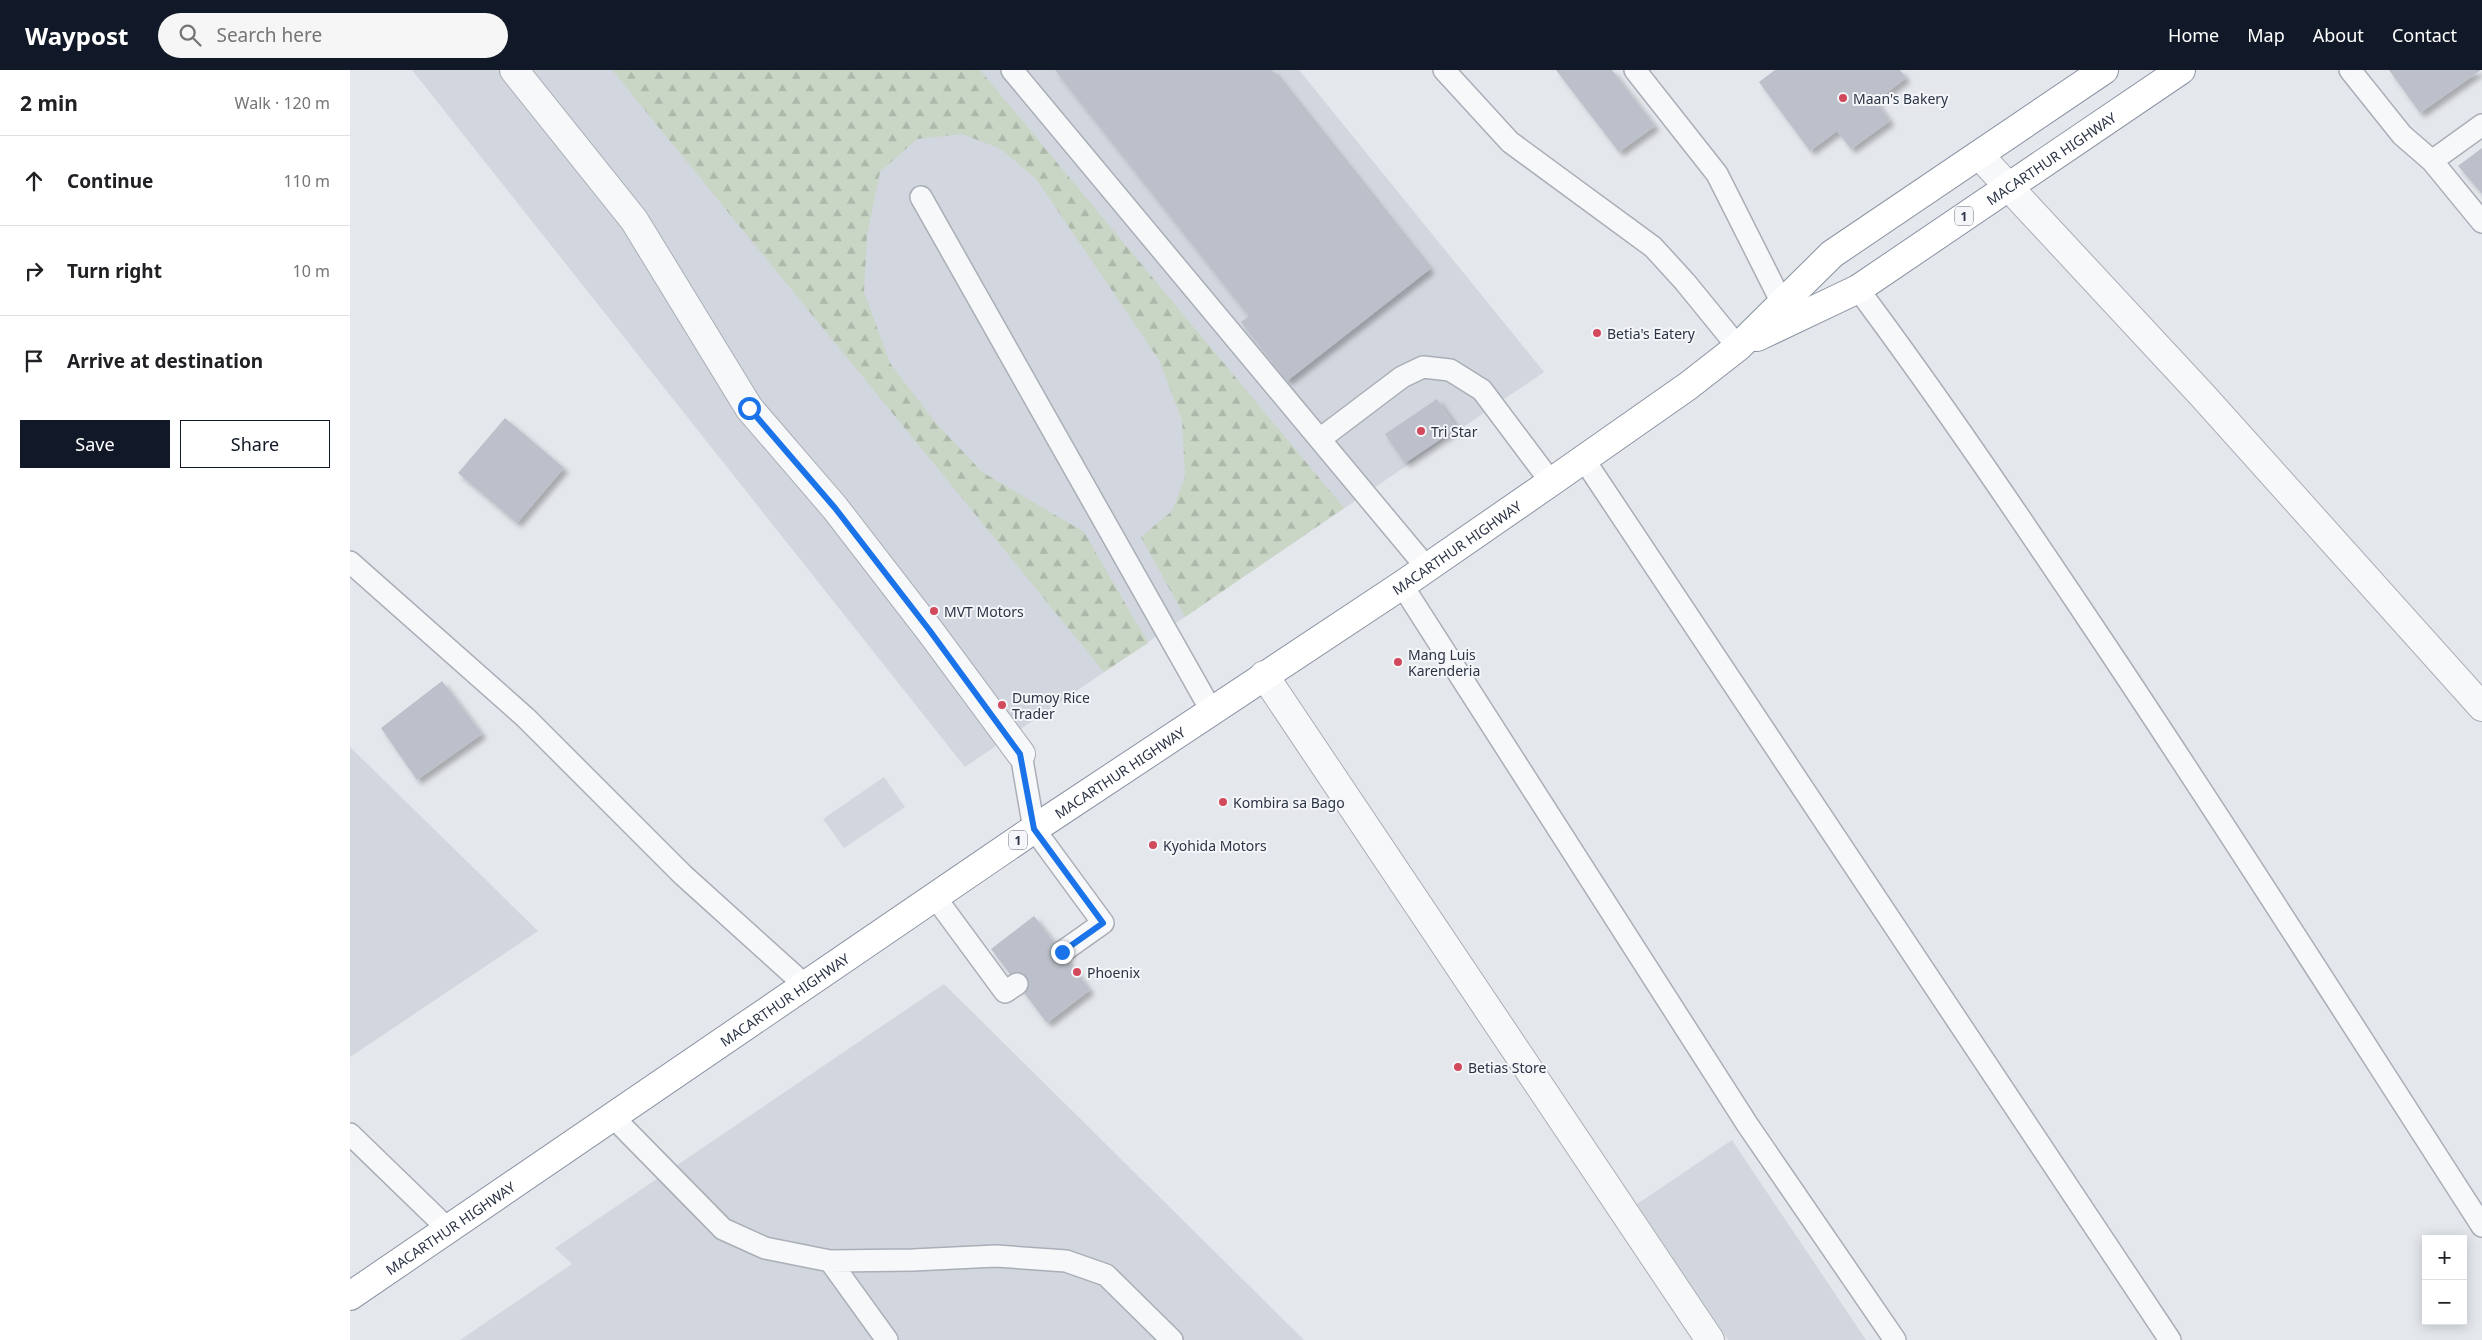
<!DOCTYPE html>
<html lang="en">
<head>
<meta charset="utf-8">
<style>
  :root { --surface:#fff; --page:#f6f6f6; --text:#202124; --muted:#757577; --line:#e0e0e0; --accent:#111827 }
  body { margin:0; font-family:"Noto Sans",sans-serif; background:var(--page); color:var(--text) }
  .controls { position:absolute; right:15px; bottom:15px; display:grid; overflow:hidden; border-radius:0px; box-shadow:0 2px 12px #0003 }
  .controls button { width:45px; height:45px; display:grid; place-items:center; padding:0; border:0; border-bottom:1px solid var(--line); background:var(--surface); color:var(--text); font:25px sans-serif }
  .stop { position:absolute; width:15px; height:15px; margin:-11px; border:4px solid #1a73e8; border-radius:50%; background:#fff }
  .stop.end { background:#1a73e8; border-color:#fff; box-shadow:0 1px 5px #0008 }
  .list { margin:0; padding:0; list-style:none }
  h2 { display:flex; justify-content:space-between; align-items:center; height:65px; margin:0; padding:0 20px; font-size:21px }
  h2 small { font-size:16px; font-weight:400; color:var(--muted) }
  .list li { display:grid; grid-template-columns:32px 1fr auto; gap:15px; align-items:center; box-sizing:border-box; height:90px; padding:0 20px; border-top:1px solid var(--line) }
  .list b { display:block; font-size:19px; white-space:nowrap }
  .list em { font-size:16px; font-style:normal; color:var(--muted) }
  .actions { display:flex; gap:10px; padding:15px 20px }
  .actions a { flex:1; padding:11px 0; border:1px solid var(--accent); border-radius:0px; text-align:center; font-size:18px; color:var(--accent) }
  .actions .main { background:var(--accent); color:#fff }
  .icon { flex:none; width:28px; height:28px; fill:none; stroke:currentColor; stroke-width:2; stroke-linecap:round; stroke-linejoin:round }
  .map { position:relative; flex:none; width:2132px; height:1270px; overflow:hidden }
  header { display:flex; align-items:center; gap:30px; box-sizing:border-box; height:70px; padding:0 25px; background:var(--accent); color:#fff }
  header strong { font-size:24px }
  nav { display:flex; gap:28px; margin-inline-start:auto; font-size:18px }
  .search { width:350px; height:45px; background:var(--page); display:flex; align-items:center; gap:12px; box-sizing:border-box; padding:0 18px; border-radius:28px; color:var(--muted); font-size:19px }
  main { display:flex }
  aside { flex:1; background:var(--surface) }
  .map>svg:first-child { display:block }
</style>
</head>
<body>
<header>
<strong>Waypost</strong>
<div class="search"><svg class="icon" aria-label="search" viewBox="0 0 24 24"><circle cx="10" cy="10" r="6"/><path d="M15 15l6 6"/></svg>Search here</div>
<nav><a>Home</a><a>Map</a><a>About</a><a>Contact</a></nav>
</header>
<main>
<aside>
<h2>2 min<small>Walk · 120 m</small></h2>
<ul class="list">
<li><svg class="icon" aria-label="ahead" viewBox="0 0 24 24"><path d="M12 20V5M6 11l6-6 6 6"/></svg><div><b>Continue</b></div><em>110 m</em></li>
<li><svg class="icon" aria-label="right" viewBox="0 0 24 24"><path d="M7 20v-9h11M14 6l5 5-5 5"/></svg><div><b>Turn right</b></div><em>10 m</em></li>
<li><svg class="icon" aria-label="arrive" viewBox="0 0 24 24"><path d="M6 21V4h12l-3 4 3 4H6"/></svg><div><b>Arrive at destination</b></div></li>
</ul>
<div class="actions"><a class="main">Save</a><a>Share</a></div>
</aside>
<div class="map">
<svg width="2132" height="1270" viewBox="0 0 2132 1270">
  <defs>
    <pattern id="forest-firs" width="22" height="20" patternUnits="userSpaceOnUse" patternTransform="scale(1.25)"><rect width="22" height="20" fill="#c9d6c5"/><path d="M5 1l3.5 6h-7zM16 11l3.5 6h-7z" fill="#adb8ab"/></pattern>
    <filter id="shadow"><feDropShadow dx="4.5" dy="4.5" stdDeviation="2.5" flood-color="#0004"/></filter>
  </defs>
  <rect width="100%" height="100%" fill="#e4e7ec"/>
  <path fill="#d2d6de" d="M62,0h887l245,302 -579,395z
    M0,677l188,184 -188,126z
    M534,707l21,30 -61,41 -21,-29z
    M594,914l360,356h-844l112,-76 -17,-16z
    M1382,1070l134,200h-138l-91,-136z"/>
  <path fill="url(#forest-firs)" d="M262,0h368l364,438 -159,109 -44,-80 31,-26 13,-34 -3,-57 -23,-60 -122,-180 -36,-31 -39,-15 -45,5 -37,33 -13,63 -3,57 26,71 44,58 48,51 102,60 64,111 -44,29z"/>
  <path fill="#bbc0ca" filter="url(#shadow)" d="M705,0h217l158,199 -143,112 -46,-59 8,-6z
    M1206,0h56l43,56 -36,26z
    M1425,0h125l6,8 -30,23 14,20 -39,28 -14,-18 -27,20 -51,-69z
    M2039,0h92l-61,43z
    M2132,78v46l-24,-28z
    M1087,329l20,29 -52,35 -20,-29z
    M155,348l59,50 -47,55 -59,-50z
    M92,611l40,53 -65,46 -36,-52z
    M684,846l56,74 -43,33 -56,-74z"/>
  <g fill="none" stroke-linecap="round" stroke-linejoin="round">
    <g stroke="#a9aeb7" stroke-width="24">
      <path id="service" d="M662,0l415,498
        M1094,0l66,72 143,105 32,35 53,65
        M1285,0l82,104 65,129
        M2000,0l52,65 30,26 50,61
        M2082,91l50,-36
        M571,127l290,513
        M1508,219c82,110 159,224 236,339 132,197 259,398 388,598
        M970,369l82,-62 21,-10 27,3 32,20 69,92
        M1233,388l587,882
        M0,492l176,156 157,157 123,111
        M1052,515l345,539 148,216
        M671,684l13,75 69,94 -41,29
        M585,827l70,95 12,-8
        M263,1047l110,112 42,19 65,13 83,-1 83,-4 70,5 40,14 66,65
        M0,1064l98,95
        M480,1191l57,79"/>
    </g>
    <g stroke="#a9aeb7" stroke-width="30">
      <path id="minor" d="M164,0l120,150 115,188 86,100 95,123 91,123
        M1629,85l224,241 279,311
        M914,605l446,665"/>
    </g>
    <g stroke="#8b94a3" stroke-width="30">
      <g id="trunk">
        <path id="s1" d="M1407,267l101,-48 323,-219"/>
        <path id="s2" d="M0,1226l684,-467 368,-244 149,-103 137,-96 50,-39 94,-93 272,-184"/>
      </g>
    </g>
    <use href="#service" stroke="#f7f8fa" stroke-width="21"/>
    <use href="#minor" stroke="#f7f8fa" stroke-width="28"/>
    <use href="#trunk" stroke="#fff" stroke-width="28"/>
  </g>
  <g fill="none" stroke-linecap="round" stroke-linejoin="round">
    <path stroke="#1a73e8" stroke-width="6" d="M399,338l86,100 95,123 90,123 14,75 69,94 -41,29"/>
  </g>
  <g fill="#d1495b" stroke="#f4f6f9" stroke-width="2">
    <circle cx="1493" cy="28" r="5"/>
    <circle cx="1247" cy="263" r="5"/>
    <circle cx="1071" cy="361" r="5"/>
    <circle cx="584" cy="541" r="5"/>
    <circle cx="1048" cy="592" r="5"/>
    <circle cx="652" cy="635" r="5"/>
    <circle cx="873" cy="732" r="5"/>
    <circle cx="803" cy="775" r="5"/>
    <circle cx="727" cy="902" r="5"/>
    <circle cx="1108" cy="997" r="5"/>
  </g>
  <g text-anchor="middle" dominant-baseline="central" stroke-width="4" stroke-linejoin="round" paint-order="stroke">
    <g fill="#f4f6f9" stroke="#676e7b" stroke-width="1">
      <rect x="1605" y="136.5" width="18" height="19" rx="4"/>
      <rect x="659" y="760.5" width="18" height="19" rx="4"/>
    </g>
    <g font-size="12" font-weight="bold" fill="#2b3445">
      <text x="1614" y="146">1</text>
      <text x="668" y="770">1</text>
    </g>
    <g font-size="14" fill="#2b3445" stroke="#f4f6f9" text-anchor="start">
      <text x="1503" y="28">Maan's Bakery</text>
      <text x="1257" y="263">Betia's Eatery</text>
      <text x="1081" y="361">Tri Star</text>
      <text x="594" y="541">MVT Motors</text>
      <text x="1058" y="584">Mang Luis<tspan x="1058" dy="16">Karenderia</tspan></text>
      <text x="662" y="627">Dumoy Rice<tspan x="662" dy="16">Trader</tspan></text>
      <text x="883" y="732">Kombira sa Bago</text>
      <text x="813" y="775">Kyohida Motors</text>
      <text x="737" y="902">Phoenix</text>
      <text x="1118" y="997">Betias Store</text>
    </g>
    <g font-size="14" fill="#2b3445" stroke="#f4f6f9">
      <text stroke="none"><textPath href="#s1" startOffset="345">MACARTHUR HIGHWAY</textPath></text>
      <text stroke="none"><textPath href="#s2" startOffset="1336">MACARTHUR HIGHWAY</textPath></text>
      <text stroke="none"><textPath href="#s2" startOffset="931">MACARTHUR HIGHWAY</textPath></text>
      <text stroke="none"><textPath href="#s2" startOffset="526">MACARTHUR HIGHWAY</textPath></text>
      <text stroke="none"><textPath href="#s2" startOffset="121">MACARTHUR HIGHWAY</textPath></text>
    </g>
  </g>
</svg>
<div class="controls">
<button>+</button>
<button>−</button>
</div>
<div class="stop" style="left:399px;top:338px"></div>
<div class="stop end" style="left:712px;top:882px"></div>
</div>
</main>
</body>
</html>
